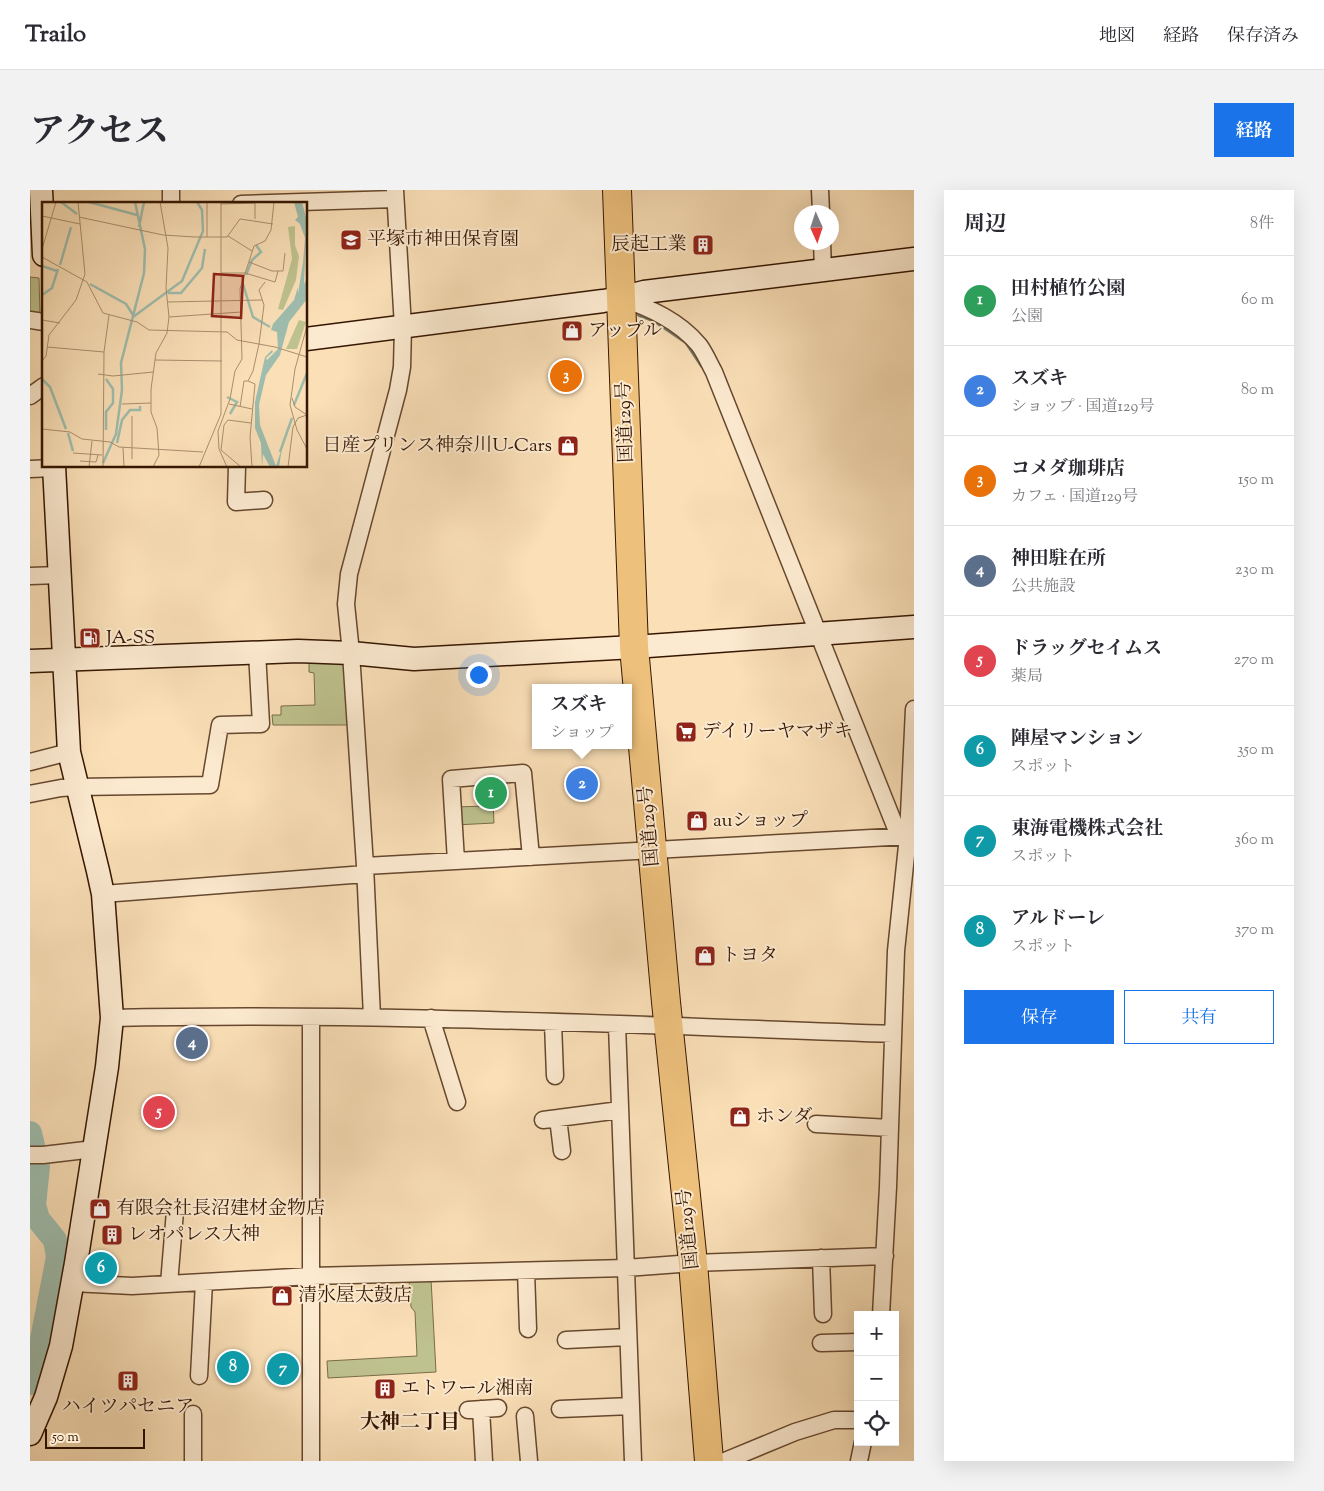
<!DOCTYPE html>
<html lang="ja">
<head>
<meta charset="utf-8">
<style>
  :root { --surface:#fff; --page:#f2f2f3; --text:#2b2b33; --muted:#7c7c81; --line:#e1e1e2; --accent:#1a73e8 }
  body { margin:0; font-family:"Sorts Mill Goudy","Noto Serif JP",serif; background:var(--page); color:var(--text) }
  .controls { position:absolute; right:15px; bottom:15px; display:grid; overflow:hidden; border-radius:0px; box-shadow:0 5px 20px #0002 }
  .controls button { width:45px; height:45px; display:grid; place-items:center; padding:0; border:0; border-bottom:1px solid var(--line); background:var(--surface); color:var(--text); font:25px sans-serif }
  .compass { position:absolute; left:764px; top:15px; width:45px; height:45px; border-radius:50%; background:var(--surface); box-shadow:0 5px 20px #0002; rotate:177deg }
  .scale { position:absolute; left:15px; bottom:12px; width:100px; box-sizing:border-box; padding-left:5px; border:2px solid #351601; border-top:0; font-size:14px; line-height:18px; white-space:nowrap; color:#351601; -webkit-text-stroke:4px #fcead0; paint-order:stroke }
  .you { position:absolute; left:448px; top:484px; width:18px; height:18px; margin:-12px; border:4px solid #fff; border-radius:50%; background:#1a73e8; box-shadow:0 0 0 8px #1a73e833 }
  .badge { display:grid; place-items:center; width:32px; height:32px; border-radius:50%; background:var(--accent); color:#fff; font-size:16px; font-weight:700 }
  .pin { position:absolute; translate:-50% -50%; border:2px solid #fff; box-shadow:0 1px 5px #0006 }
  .popup { position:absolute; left:502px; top:494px; width:100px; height:65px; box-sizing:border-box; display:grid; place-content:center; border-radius:0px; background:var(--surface); filter:drop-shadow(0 1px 4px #0005); font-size:16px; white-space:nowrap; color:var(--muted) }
  .popup b { font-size:19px; color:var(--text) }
  .popup::after { content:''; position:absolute; left:50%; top:100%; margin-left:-10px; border:10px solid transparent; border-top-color:var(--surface) }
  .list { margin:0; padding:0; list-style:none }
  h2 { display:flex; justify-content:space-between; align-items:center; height:65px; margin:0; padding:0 20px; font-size:21px }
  h2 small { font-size:16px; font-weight:400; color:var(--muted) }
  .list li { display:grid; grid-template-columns:32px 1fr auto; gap:15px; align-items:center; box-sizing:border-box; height:90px; padding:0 20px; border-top:1px solid var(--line) }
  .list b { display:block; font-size:19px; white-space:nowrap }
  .list p { margin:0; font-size:16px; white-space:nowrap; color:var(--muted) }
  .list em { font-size:16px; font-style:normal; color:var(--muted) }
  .actions { display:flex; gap:10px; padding:15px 20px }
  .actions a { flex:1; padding:11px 0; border:1px solid var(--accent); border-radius:0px; text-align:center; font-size:18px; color:var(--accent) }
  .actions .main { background:var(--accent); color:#fff }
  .icon { flex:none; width:28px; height:28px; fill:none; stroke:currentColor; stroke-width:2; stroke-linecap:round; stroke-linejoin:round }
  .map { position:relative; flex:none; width:884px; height:1271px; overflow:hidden; border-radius:0px }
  header { display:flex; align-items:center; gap:30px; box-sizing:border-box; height:70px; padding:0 25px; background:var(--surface); border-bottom:1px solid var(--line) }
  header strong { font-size:24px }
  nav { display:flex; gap:28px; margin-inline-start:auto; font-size:18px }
  .intro { display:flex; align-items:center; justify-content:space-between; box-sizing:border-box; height:120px; padding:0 30px }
  h1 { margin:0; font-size:35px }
  .button { padding:12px 22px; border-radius:0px; background:var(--accent); color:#fff; font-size:18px; font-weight:700 }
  main { display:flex; gap:30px; padding:0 30px }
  aside { flex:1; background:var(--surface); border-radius:0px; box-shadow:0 5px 20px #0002 }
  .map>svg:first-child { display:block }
</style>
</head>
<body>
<header>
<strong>Trailo</strong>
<nav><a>地図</a><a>経路</a><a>保存済み</a></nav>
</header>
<div class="intro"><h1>アクセス</h1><a class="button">経路</a></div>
<main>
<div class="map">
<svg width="884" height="1271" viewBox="0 0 884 1271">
  <rect width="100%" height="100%" fill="#fadfb7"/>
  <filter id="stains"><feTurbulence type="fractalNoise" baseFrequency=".004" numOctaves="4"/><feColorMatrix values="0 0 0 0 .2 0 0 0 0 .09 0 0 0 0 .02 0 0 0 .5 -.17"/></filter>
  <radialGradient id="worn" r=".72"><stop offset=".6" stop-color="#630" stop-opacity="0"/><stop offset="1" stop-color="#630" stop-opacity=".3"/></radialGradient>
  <path fill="#bec28e" stroke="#7a6c48" d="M0,87l9,1 1,38 -10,-1z
    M279,467l36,5 4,63h-76l-1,-10h9v-9l34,-1 -1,-32 -5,-1z
    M458,590h4l2,43 -39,2 -1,-18 35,-1z
    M401,1089l5,93 -108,6 -1,-17 90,-5 -2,-44 -4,-5 -2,-27z"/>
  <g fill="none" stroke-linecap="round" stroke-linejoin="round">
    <path stroke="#747a69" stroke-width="4" d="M609,125l16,6 31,21 16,24"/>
    <path stroke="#9ebdae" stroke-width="24" d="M0,943l8,34 -4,38 4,14 17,21 3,17 -19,98 -9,28"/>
    <g stroke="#66482e" stroke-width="19">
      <path id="street" d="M141,0v14
        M790,0l1,22
        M211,14l154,-5
        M792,52l1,28
        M591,108c29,10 58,23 78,47 6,8 10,18 15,27l185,464
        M0,130l14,2
        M0,206l14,-10
        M207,276l-1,36 28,-2
        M0,279l24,-1
        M0,386l30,-1
        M0,572l39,-10
        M0,604l31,-6 16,-1 133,-2 10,-60 41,-1 -4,-72
        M426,671l-5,-82 72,-6 8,84
        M335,676l543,-30
        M73,704l262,-20
        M281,827v444
        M342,827l-7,-151 -14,-213 -5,-49 3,-30 49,-184 4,-23 1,-40 -8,-137
        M82,828c260,-6 521,7 781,16
        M401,828l26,84
        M523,833l2,53
        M587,835l16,436
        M528,928l4,33
        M513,930l77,-10
        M786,934l74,4
        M0,965h13l51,-6
        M791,1068l2,56
        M496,1081l2,58
        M42,1093l60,3 179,-10 315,-8 67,-5 192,-7
        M139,1094l6,-73
        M851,1125l7,-128 8,-236 12,-115 6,-127
        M536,1150l62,-3
        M791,1153l37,-1
        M169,1186l5,-94
        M451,1219l3,52
        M530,1219l71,-3
        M438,1220l30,-2
        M495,1226l4,45
        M163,1271v-47
        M695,1271l70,-29 39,-12h24
        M829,1271l4,-19"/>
    </g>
    <g stroke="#351601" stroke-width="25">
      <path id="secondary" d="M11,0l3,65
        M276,149l297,-38 18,-3 23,-6 270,-33
        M0,471l268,-10 53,2 63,6 220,-12 280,-20
        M0,1244l16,-37 15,-51 15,-83 31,-196 5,-49 -9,-124 -5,-23 -29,-119 -15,-286"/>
    </g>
    <g stroke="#351601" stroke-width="30">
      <path id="highway" d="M587,0l17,457 32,355 27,261 16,198"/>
    </g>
    <use href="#street" stroke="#fcead0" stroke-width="16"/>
    <use href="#secondary" stroke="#fcead0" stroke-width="22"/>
    <use href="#highway" stroke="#edc07c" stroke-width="28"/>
  </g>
  <defs>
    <g id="school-square" transform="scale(1.125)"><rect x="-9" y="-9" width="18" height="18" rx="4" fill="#8f2418" stroke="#fcead0"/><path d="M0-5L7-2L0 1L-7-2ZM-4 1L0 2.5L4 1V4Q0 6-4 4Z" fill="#fff"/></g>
    <g id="building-square" transform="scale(1.125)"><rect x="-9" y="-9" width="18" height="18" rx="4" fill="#8f2418" stroke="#fcead0"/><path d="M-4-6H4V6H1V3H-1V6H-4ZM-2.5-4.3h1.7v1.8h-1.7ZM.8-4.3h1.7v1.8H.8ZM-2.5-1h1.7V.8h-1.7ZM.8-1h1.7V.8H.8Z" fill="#fff"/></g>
    <g id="shop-square" transform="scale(1.125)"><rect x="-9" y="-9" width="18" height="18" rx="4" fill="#8f2418" stroke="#fcead0"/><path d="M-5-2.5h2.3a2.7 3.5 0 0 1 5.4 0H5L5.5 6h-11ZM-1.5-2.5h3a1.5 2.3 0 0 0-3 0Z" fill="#fff"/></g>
    <g id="fuel-square" transform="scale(1.125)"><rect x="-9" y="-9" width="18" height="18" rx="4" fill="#8f2418" stroke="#fcead0"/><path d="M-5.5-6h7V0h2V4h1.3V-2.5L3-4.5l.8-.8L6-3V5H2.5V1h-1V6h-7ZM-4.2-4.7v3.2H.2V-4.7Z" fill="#fff"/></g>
    <g id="supermarket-square" transform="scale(1.125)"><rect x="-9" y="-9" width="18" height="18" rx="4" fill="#8f2418" stroke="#fcead0"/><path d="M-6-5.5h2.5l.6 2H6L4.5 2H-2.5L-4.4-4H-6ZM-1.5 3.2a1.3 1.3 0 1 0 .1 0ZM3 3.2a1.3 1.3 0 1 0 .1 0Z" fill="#fff"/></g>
  </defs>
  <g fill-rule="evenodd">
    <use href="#school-square" x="321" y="50"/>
    <use href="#building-square" x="673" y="55"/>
    <use href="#shop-square" x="542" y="141"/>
    <use href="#shop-square" x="538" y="256"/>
    <use href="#fuel-square" x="60" y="448"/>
    <use href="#supermarket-square" x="656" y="542"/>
    <use href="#shop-square" x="667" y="631"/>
    <use href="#shop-square" x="675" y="766"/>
    <use href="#shop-square" x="710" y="927"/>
    <use href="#shop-square" x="70" y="1019"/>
    <use href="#building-square" x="82" y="1045"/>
    <use href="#shop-square" x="252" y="1106"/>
    <use href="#building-square" x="98" y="1191"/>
    <use href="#building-square" x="355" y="1199"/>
  </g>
  <g text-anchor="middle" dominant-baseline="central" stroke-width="4" stroke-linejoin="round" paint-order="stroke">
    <g font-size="19" fill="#351601" stroke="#fcead0" text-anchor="start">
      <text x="337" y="50">平塚市神田保育園</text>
      <text x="657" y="55" text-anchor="end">辰起工業</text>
      <text x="558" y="141">アップル</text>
      <text x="522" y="256" text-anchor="end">日産プリンス神奈川U-Cars</text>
      <text x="76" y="448">JA-SS</text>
      <text x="672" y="542">デイリーヤマザキ</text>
      <text x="683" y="631">auショップ</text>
      <text x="691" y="766">トヨタ</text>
      <text x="726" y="927">ホンダ</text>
      <text x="86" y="1019">有限会社長沼建材金物店</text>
      <text x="98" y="1045">レオパレス大神</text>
      <text x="268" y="1106">清水屋太鼓店</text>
      <text x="371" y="1199">エトワール湘南</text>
      <text x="98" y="1217" text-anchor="middle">ハイツパセニア</text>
    </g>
    <g font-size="19" fill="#351601" stroke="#fcead0">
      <text transform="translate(596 232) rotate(-92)">国道129号</text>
      <text transform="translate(620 636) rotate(-95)">国道129号</text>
      <text transform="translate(659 1039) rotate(-96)">国道129号</text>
    </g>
    <g font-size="20" font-weight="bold" fill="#351601" stroke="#fcead0">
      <text x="380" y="1233">大神二丁目</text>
    </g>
  </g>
  <g transform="translate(12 12)">
    <rect width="265" height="265" fill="#fadfb7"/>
    <path d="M253,24v19l4,11 -3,24 -13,30 -5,-1 14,-50 -4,-32zM257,118l7,2 -9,27h-11z" fill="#bec28e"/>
    <path d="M252,0h8l5,19 -3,63 3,-6v21l-18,23 -9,33 -14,20 -7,30 1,20 16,41 6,-18 -3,19h-9l-7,-13 -1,13 -1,-24 -6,-15v-26l10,-45 7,-7 1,2 -7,6 1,2 11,-11 -1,-17 -6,-2 2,-6 21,-24 4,-13v7l5,-32 2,-24 -5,-14 -5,-4 3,-3z" fill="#9ebdae"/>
    <path fill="none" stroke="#9ebdae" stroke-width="2.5" d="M19,0l16,12M47,0l48,13M97,25l5,-25M18,63l11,-38M0,64l15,5M204,73l6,-15 9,-8 -5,-7M48,82l36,20 7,11M201,82l10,33 17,10M126,91h13l21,-25 3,-19M0,93l10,-7 6,-19M91,115l49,-36 21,-50 -1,-21 -5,-8M0,177l8,8 16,42M185,195l10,5 -7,12M252,203l13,-32M64,228v-18l7,-9v-14l-7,-10M26,231l5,18M75,241l5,-23 8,-10h10v-4M238,250l12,-34M61,261l13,-29 6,-44 -1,-27 23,-90 1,-24 -10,-47"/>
    <path fill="none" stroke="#ab8f6e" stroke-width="1" d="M165,0v35M213,0v17M179,2l34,-1M0,14l38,8M37,15l84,18 32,2h32l13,-18 33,5M186,34l24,15M0,47l14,-47M0,55l45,25 16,31 34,9 12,8 78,2 10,8 38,7 32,10M207,60l23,9h11l2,-18M179,71h24l30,9 3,-11M126,100l94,-2M127,115l72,-5M0,118l18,3M265,124l-12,43 -5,36 7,25 10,19M5,145l57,5M113,158l67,1M0,159l4,-5 3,-21 27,-35 9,-26 -7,-72M56,172l15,2 40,-4M206,179l7,3 -5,53 2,30M250,196l3,9 12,8M80,202l29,-1M187,202l23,5M198,205l4,-26h4l5,-10 6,-27 5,-39 -5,-15 6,-8M0,227l28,3 12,7 28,3 9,5 84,5M81,245l1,20M31,251l29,2M90,257v-43M38,259l16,1 2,-7M47,265l3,-26M61,265l1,-115 5,-37M111,265l6,-12 -2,-27 -6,-16v-23l5,-36 11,-20 2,-16 -3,-29 2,-40 -8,-46M157,265l22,-53v-212M185,265l-8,-18 -1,-18 12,-32 5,-28 7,-12 -2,-70 14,-43 11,-5 6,-11 3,-28M199,265l-20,-17 3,-25 4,-5 23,3M246,265l5,-40 5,-9 9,-3"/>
    <path fill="#8f2418" fill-opacity="0.15" stroke="#8f2418" stroke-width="2.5" d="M172,72l29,2 -2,42 -29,-2z"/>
    <rect width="265" height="265" fill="none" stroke="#351601" stroke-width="2.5"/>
  </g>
  <rect width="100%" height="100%" filter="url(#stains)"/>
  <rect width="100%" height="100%" fill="url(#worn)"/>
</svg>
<div class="controls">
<button>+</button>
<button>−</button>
<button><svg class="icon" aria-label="locate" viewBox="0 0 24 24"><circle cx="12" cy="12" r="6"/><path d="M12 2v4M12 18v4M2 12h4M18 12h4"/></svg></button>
</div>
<svg class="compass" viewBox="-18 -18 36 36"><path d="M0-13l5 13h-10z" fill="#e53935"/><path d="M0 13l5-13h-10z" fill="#7c7c81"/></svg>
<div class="scale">50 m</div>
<div class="you"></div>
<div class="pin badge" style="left:461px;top:603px;background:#2e9e5b">1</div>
<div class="pin badge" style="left:552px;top:594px;background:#3f7fe0">2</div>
<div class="popup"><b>スズキ</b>ショップ</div>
<div class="pin badge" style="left:536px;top:186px;background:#e8710a">3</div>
<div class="pin badge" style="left:162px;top:853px;background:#5c6f8a">4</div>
<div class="pin badge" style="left:129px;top:922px;background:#e0444e">5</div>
<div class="pin badge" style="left:71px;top:1078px;background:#0f9aa8">6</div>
<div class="pin badge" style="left:253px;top:1179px;background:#0f9aa8">7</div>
<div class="pin badge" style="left:203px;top:1177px;background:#0f9aa8">8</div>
</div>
<aside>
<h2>周辺<small>8件</small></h2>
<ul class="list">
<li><span class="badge" style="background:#2e9e5b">1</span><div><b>田村植竹公園</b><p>公園</p></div><em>60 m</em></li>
<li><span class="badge" style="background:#3f7fe0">2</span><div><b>スズキ</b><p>ショップ · 国道129号</p></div><em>80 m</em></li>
<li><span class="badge" style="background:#e8710a">3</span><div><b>コメダ珈琲店</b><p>カフェ · 国道129号</p></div><em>150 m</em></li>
<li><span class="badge" style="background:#5c6f8a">4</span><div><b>神田駐在所</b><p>公共施設</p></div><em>230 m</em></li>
<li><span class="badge" style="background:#e0444e">5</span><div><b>ドラッグセイムス</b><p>薬局</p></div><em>270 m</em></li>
<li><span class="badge" style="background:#0f9aa8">6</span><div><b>陣屋マンション</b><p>スポット</p></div><em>350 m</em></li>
<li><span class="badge" style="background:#0f9aa8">7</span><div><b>東海電機株式会社</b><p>スポット</p></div><em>360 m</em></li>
<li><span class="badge" style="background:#0f9aa8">8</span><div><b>アルドーレ</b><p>スポット</p></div><em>370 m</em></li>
</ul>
<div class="actions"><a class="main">保存</a><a>共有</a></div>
</aside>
</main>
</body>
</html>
